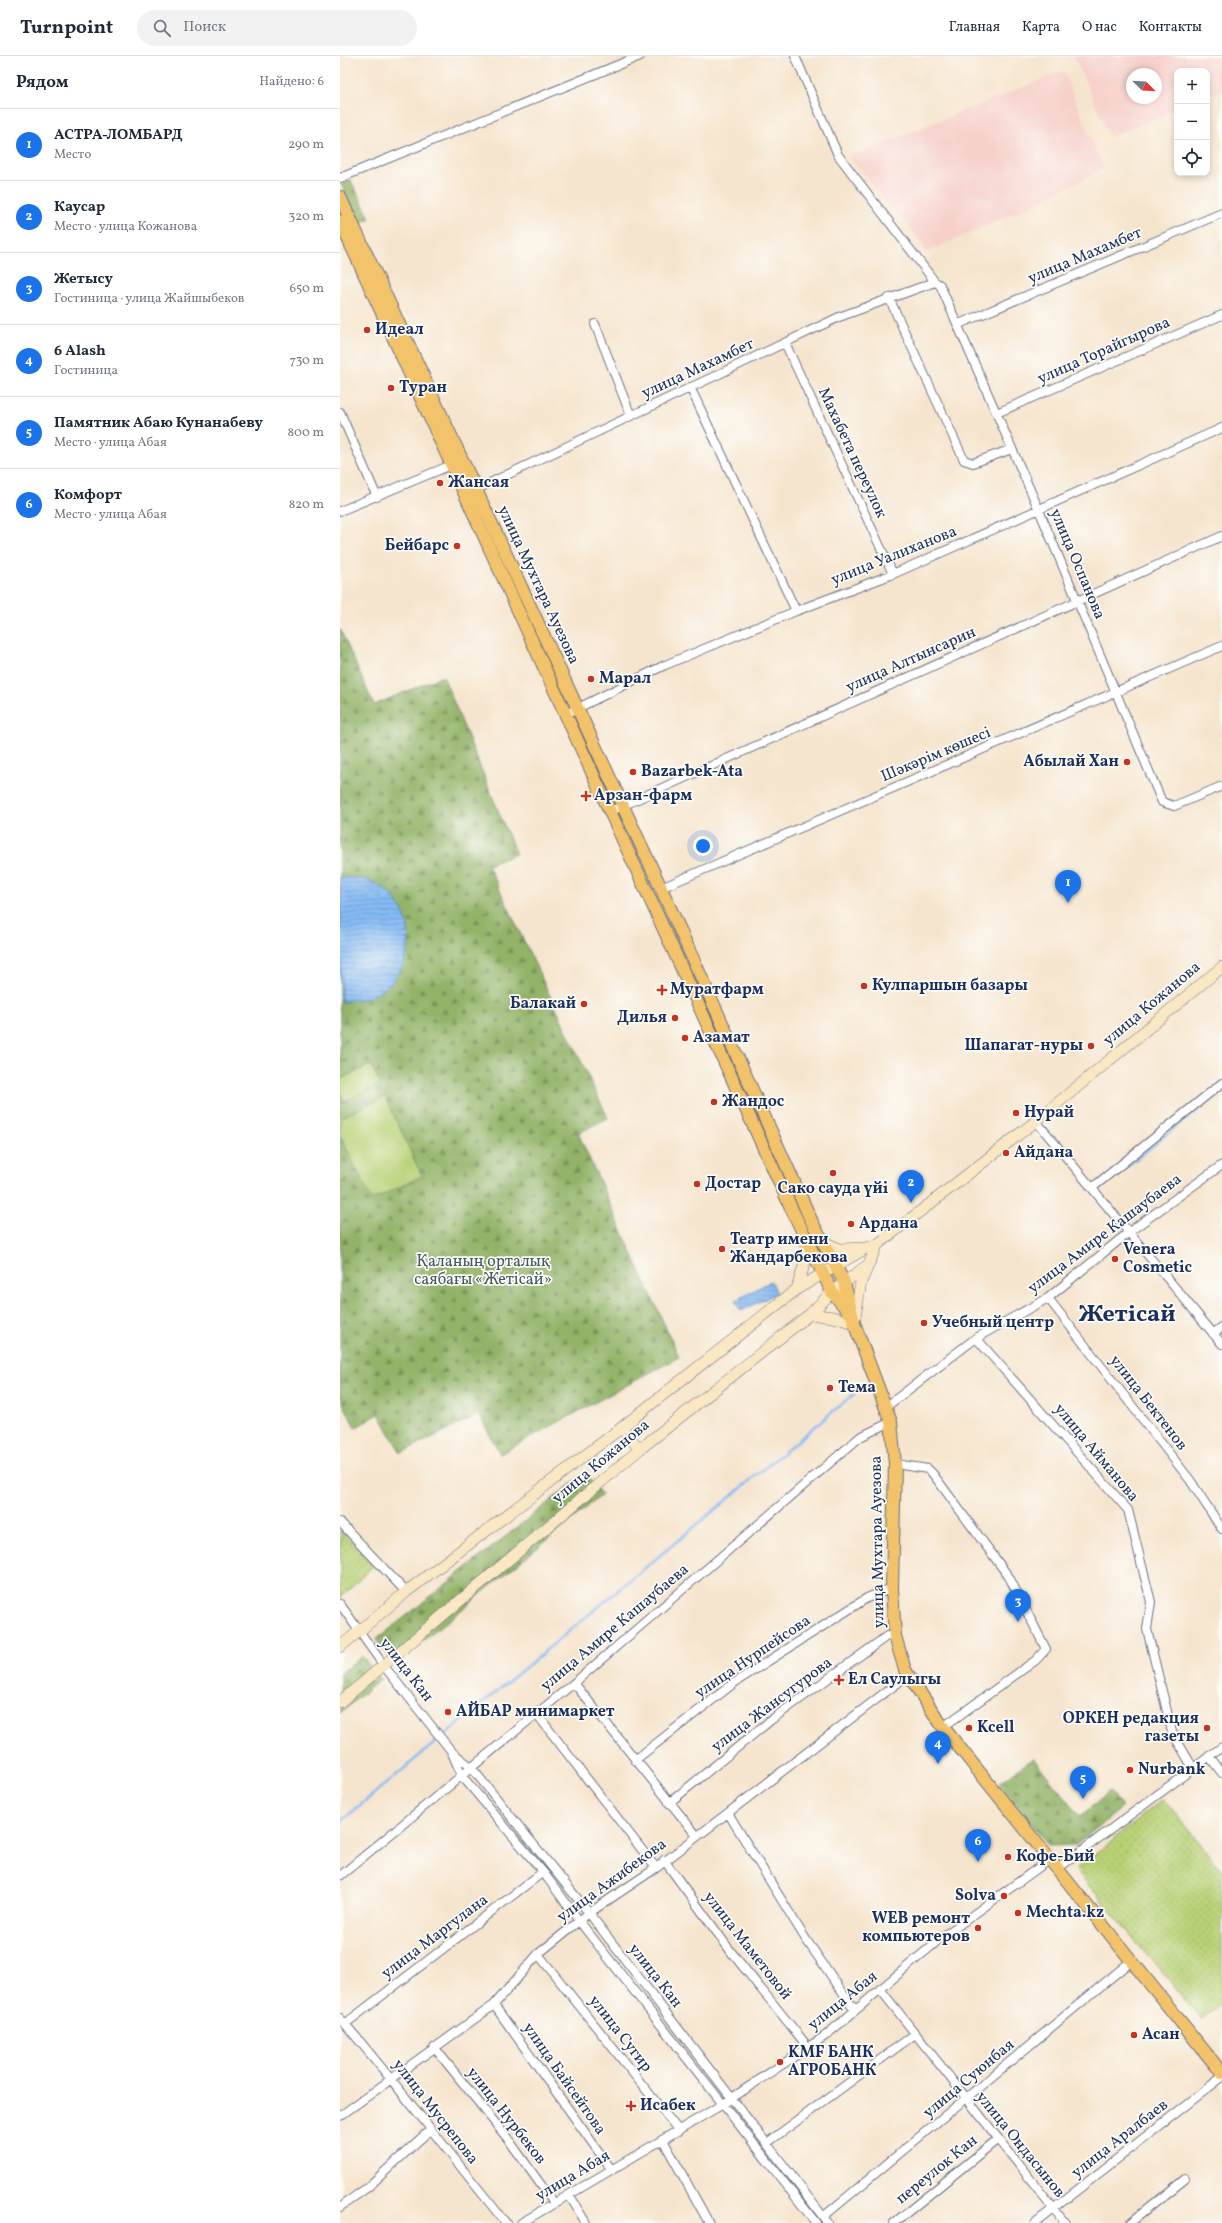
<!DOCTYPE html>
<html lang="ru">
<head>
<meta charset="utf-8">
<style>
  :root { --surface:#fff; --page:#f2f2f3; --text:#1f2937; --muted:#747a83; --line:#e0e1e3; --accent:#1a73e8 }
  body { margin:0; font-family:Vollkorn,serif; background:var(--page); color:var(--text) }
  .controls { position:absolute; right:12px; top:12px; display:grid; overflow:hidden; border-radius:8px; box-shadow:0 2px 6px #0003 }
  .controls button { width:36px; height:36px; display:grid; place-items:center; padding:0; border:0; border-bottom:1px solid var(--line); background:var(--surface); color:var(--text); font:20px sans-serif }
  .compass { position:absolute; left:786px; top:12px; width:36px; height:36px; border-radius:50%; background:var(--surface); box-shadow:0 2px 6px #0003; rotate:114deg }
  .you { position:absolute; left:363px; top:790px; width:14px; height:14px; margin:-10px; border:3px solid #fff; border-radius:50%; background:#1a73e8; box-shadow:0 0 0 6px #1a73e833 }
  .badge { display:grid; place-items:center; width:26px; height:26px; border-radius:50%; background:var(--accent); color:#fff; font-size:13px; font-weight:700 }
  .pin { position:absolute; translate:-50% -33px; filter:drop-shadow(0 1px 2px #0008) }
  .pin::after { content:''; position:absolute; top:21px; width:14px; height:12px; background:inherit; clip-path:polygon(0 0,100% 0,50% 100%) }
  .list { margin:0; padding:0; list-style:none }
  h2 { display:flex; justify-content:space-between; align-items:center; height:52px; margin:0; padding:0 16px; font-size:17px }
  h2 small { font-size:13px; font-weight:400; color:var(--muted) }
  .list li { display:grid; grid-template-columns:26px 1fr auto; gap:12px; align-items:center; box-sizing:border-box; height:72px; padding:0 16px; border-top:1px solid var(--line) }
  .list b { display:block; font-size:15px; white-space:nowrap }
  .list p { margin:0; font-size:13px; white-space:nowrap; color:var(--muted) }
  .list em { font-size:13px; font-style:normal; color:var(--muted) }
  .icon { flex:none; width:22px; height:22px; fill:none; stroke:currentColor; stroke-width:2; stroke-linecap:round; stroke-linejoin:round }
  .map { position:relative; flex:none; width:882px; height:2167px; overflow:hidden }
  header { display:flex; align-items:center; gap:24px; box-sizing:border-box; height:56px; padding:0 20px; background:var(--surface); border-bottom:1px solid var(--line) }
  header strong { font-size:19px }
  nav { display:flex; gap:22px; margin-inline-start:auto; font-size:14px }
  .search { width:280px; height:36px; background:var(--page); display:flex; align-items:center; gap:10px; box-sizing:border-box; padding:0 14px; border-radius:22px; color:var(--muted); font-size:15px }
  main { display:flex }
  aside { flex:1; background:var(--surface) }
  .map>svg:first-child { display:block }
</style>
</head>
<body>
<header>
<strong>Turnpoint</strong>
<div class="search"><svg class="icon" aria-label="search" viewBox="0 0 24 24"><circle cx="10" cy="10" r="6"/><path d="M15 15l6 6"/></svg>Поиск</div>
<nav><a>Главная</a><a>Карта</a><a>О нас</a><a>Контакты</a></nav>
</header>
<main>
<aside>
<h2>Рядом<small>Найдено: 6</small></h2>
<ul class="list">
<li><span class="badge">1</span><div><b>АСТРА-ЛОМБАРД</b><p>Место</p></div><em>290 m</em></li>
<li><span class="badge">2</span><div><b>Каусар</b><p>Место · улица Кожанова</p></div><em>320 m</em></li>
<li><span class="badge">3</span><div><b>Жетысу</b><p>Гостиница · улица Жайшыбеков</p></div><em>650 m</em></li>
<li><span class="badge">4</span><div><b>6 Alash</b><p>Гостиница</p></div><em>730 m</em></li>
<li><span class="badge">5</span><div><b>Памятник Абаю Кунанабеву</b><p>Место · улица Абая</p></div><em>800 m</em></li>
<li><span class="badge">6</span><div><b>Комфорт</b><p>Место · улица Абая</p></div><em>820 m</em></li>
</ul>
</aside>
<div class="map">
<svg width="882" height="2167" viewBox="0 0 882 2167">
  <defs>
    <pattern id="forest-firs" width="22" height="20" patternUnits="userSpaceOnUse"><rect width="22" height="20" fill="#92b367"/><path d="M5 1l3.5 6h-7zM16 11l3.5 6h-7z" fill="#769258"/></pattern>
    <pattern id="park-dots" width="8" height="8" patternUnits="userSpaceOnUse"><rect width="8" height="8" fill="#b8d176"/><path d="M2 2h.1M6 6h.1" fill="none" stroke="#9eb468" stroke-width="1.8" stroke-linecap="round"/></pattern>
    <pattern id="water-rules" width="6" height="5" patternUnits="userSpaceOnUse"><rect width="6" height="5" fill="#86bbf4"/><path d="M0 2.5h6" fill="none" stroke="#6d98c9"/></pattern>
  </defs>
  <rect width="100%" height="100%" fill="#fdfcf7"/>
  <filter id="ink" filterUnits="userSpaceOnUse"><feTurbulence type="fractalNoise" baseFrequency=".025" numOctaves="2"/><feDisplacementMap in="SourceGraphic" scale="8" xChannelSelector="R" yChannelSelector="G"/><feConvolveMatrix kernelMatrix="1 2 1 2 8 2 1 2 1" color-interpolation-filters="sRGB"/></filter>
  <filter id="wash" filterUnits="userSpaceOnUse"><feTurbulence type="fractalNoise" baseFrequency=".012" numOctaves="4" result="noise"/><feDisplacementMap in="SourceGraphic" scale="16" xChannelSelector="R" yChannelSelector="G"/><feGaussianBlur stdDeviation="0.9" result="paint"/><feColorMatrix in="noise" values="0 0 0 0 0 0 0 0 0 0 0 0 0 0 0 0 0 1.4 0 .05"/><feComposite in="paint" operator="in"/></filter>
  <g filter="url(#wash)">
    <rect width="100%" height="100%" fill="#f6e5ce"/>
    <path fill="#f7d0ca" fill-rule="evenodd" d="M734,0h148v34l-15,6v-25h-30v38l-67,28zM792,18h24v24h-24z
      M723,15l41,98 -93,46 -84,37 -7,-12 -71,-83z"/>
    <path fill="url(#forest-firs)" stroke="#567162" d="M10,123l20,39 -10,5 -19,-39z
      M0,573l34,76 69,-29 73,178 -28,11 120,253 -30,15 101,224 -179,97 -21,-40 -78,39 -22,-39 -24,14 -15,-31z
      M245,1417l17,22 -207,169 -19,-24z
      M22,1600l19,23 -41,34v-39z
      M693,1702l47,58 30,-24 13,15 -47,38 -27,1 -50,-63z"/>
    <path fill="url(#park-dots)" stroke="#6a806a" d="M0,1474l34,35 -34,34z
      M823,1743l59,72v131l-20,18 -126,-150z"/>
    <path fill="#b8d176" stroke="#6a806a" d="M31,1009l9,19 -36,17 -4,-10v-12z
      M45,1041l37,79 -50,24 -32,-65v-17z"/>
    <path fill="url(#water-rules)" stroke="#5075a9" d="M5,821c12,1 23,2 33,8 43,24 40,89 -4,110 -10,5 -21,6 -33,6l-1,-123z
      M431,1225l6,12 -36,18 -6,-10z"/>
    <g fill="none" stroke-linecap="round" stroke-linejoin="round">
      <path stroke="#86bbf4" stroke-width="2.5" d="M764,1129l118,-95
        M0,1766l521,-434"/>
    </g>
  </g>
  <g filter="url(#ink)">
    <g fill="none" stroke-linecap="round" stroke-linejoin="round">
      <g stroke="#686f85" stroke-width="10">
        <path id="street" d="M455,0l43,99 97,127 5,3 99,225 123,292 12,4 48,-20
          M0,122l300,-122
          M549,242l75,162 9,3 39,-14
          M255,268l36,92
          M619,268l263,-111
          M445,287l108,231
          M350,331l106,224
          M0,356l37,85
          M657,357l225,-98
          M133,435l366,-174 96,-35
          M0,455l116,-48
          M224,659l101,-50 131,-54 97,-37 329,-146
          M271,755l611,-275
          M321,832l561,-242
          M696,1065l186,223
          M752,1132l130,-105
          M708,1242l142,182 32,49
          M873,1278l9,-7
          M636,1282l152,172 23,92 -4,27 25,103 21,36
          M547,1350l89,-68 72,-40 81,-66 93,-67
          M555,1408l33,5 5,5 76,103 37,72 -10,11 -93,67
          M0,1466l66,70
          M0,1548l44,62 68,86 19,15 118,146 239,310
          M234,1627l123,153
          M196,1657l120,155
          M112,1697l10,23 81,96 37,50 236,301
          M869,1700l13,17
          M295,1704l99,-77 133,-85 25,-10
          M329,1747l102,-83 116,-84h8
          M388,1757l77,125 50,72
          M324,1804l68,93 76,94
          M717,1813l165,-122
          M0,1820l234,-193 286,-246 31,-15
          M198,1898l141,177
          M540,1933l185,234
          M154,1949l117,164
          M0,1962c58,67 110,137 166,205
          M5,1968l198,-152
          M94,1991l74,92 46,64
          M0,2060l154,-111 44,-51 51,-41 67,-45 252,-193
          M323,2084l46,83
          M427,2087l148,-109
          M229,2139l17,28
          M0,2151l28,-20 62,-57
          M483,2161l308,-256
          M181,2167l202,-119 102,-68 116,-98 108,-78
          M554,2167l104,-84
          M695,2167l187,-146
          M790,2167l55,-44"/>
      </g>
      <g stroke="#686f85" stroke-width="12">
        <path id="secondary" d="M482,1185l17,8 26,-1
          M457,1233l9,-31 1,-20
          M470,1258l23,3 21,6 7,-41 16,-37
          M281,1372l19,21
          M0,1591l66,-55 215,-164 176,-139 69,-41 11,-3 159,-124 186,-154
          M0,1646l300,-253 170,-135 22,-22 37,-28"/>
      </g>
      <g stroke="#686f85" stroke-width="14">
        <path id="primary" d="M0,141l321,691 151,334 32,60 10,41 37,99 4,42 -3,124 3,48 10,34 38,57 279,346
          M0,165l454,993 38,78 17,20"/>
      </g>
      <use href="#street" stroke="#fff" stroke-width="8"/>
      <use href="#secondary" stroke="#fae7c3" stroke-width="11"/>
      <use href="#primary" stroke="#f2c36a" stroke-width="12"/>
    </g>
  </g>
  <g fill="#c8321e" stroke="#fdfcf7" stroke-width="1.5">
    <circle cx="27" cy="274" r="4"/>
    <circle cx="51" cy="332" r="4"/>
    <circle cx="100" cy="427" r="4"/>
    <circle cx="117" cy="490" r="4"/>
    <circle cx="251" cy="623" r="4"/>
    <circle cx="787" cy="706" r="4"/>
    <circle cx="293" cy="716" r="4"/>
    <path d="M244 734h4v4h4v4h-4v4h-4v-4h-4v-4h4z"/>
    <circle cx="524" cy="930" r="4"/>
    <path d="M320 928h4v4h4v4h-4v4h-4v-4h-4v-4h4z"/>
    <circle cx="244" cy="948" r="4"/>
    <circle cx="335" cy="962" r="4"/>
    <circle cx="345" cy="982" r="4"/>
    <circle cx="751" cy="990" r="4"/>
    <circle cx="374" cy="1046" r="4"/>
    <circle cx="676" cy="1057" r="4"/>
    <circle cx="666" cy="1097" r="4"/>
    <circle cx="493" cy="1117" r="4"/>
    <circle cx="357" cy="1128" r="4"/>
    <circle cx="511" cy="1168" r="4"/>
    <circle cx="382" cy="1193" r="4"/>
    <circle cx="775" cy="1203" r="4"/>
    <circle cx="584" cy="1267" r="4"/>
    <circle cx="490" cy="1332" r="4"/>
    <path d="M497 1618h4v4h4v4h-4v4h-4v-4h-4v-4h4z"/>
    <circle cx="108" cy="1656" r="4"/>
    <circle cx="629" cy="1672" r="4"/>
    <circle cx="867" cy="1672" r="4"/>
    <circle cx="790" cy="1714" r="4"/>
    <circle cx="668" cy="1801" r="4"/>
    <circle cx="664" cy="1840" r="4"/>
    <circle cx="678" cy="1857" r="4"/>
    <circle cx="638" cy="1872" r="4"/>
    <circle cx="794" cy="1979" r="4"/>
    <circle cx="440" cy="2006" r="4"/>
    <path d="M289 2044h4v4h4v4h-4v4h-4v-4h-4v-4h4z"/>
  </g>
  <g text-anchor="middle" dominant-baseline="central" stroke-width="3.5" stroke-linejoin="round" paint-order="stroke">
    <g font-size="16" fill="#1b2f5e" stroke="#fdfcf7">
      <text transform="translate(745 200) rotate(-23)">улица Махамбет</text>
      <text transform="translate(764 295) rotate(-24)">улица Торайгырова</text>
      <text transform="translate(358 313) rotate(-25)">улица Махамбет</text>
      <text transform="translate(512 397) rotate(65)">Махабета переулок</text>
      <text transform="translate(554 500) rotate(-22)">улица Уалиханова</text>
      <text transform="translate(737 508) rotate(67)">улица Оспанова</text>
      <text transform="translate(198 529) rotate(65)">улица Мухтара Ауезова</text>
      <text transform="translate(571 604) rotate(-24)">улица Алтынсарин</text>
      <text transform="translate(596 699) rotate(-23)">Шәкәрім көшесі</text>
      <text transform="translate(812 948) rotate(-40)">улица Кожанова</text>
      <text transform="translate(765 1178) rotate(-37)">улица Амире Кашаубаева</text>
      <text transform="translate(808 1347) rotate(52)">улица Бектенов</text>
      <text transform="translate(756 1397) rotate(50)">улица Айманова</text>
      <text transform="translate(261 1406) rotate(-40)">улица Кожанова</text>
      <text transform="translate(538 1486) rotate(-91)">улица Мухтара Ауезова</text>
      <text transform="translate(275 1572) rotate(-40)">улица Амире Кашаубаева</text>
      <text transform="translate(413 1601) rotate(-34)">улица Нурпейсова</text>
      <text transform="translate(66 1614) rotate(52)">улица Кан</text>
      <text transform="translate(432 1649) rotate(-37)">улица Жансугурова</text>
      <text transform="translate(272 1825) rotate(-36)">улица Ажибекова</text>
      <text transform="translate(95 1881) rotate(-37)">улица Маргулана</text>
      <text transform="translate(407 1890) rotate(52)">улица Маметовой</text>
      <text transform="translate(315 1920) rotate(52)">улица Кан</text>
      <text transform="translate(503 1945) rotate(-39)">улица Абая</text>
      <text transform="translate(280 1978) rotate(52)">улица Сугир</text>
      <text transform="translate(224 2023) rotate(55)">улица Байсейтова</text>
      <text transform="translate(629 2023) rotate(-40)">улица Суюнбая</text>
      <text transform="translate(95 2056) rotate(52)">улица Мусрепова</text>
      <text transform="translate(166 2060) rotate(52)">улица Нурбеков</text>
      <text transform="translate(780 2083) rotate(-38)">улица Аралбаев</text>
      <text transform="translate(680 2089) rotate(51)">улица Ондасынов</text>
      <text transform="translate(597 2114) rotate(-39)">переулок Кан</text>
      <text transform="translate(233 2120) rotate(-31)">улица Абая</text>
    </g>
    <g font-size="16" font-weight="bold" fill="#1b2f5e" stroke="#fdfcf7" text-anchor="start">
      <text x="35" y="274">Идеал</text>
      <text x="59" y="332">Туран</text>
      <text x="108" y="427">Жансая</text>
      <text x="109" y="490" text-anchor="end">Бейбарс</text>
      <text x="259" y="623">Марал</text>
      <text x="779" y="706" text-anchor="end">Абылай Хан</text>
      <text x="301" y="716">Bazarbek-Ata</text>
      <text x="254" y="740">Арзан-фарм</text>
      <text x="532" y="930">Кулпаршын базары</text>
      <text x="330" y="934">Муратфарм</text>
      <text x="236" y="948" text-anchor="end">Балакай</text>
      <text x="327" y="962" text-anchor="end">Дилья</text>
      <text x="353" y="982">Азамат</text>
      <text x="743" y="990" text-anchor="end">Шапагат-нуры</text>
      <text x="382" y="1046">Жандос</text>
      <text x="684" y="1057">Нурай</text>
      <text x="674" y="1097">Айдана</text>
      <text x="365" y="1128">Достар</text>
      <text x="493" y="1133" text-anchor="middle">Сако сауда үйі</text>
      <text x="519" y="1168">Ардана</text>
      <text x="390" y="1184">Театр имени<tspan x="390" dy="18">Жандарбекова</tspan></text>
      <text x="783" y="1194">Venera<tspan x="783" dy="18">Cosmetic</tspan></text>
      <text x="592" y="1267">Учебный центр</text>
      <text x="498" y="1332">Тема</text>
      <text x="508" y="1624">Ел Саулыгы</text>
      <text x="116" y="1656">АЙБАР минимаркет</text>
      <text x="859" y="1663" text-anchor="end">ОРКЕН редакция<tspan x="859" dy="18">газеты</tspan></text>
      <text x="637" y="1672">Kcell</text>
      <text x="798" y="1714">Nurbank</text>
      <text x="676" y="1801">Кофе-Бий</text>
      <text x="656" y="1840" text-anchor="end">Solva</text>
      <text x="686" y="1857">Mechta.kz</text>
      <text x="630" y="1863" text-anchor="end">WEB ремонт<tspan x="630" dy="18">компьютеров</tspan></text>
      <text x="802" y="1979">Асан</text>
      <text x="448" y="1997">KMF БАНК<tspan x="448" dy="18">АГРОБАНК</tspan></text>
      <text x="300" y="2050">Иcабек</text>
    </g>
    <g font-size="16" fill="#425864" stroke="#fdfcf7">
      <text x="143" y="1206">Қаланың орталық<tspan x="143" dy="18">саябағы «Жетісай»</tspan></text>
    </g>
    <g font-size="24" font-weight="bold" fill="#1b2f5e" stroke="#fdfcf7">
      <text x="787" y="1259">Жетісай</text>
    </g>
  </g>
</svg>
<div class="controls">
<button>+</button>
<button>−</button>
<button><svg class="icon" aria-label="locate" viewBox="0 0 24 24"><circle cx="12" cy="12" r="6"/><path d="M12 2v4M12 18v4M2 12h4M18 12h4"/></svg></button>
</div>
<svg class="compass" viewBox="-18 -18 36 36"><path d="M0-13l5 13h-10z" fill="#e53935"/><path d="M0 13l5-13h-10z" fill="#747a83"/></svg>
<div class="you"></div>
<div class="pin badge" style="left:728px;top:847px">1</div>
<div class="pin badge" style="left:571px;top:1147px">2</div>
<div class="pin badge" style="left:678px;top:1566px">3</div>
<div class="pin badge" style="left:598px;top:1708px">4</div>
<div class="pin badge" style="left:743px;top:1743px">5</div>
<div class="pin badge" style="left:638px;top:1806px">6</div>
</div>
</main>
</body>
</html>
